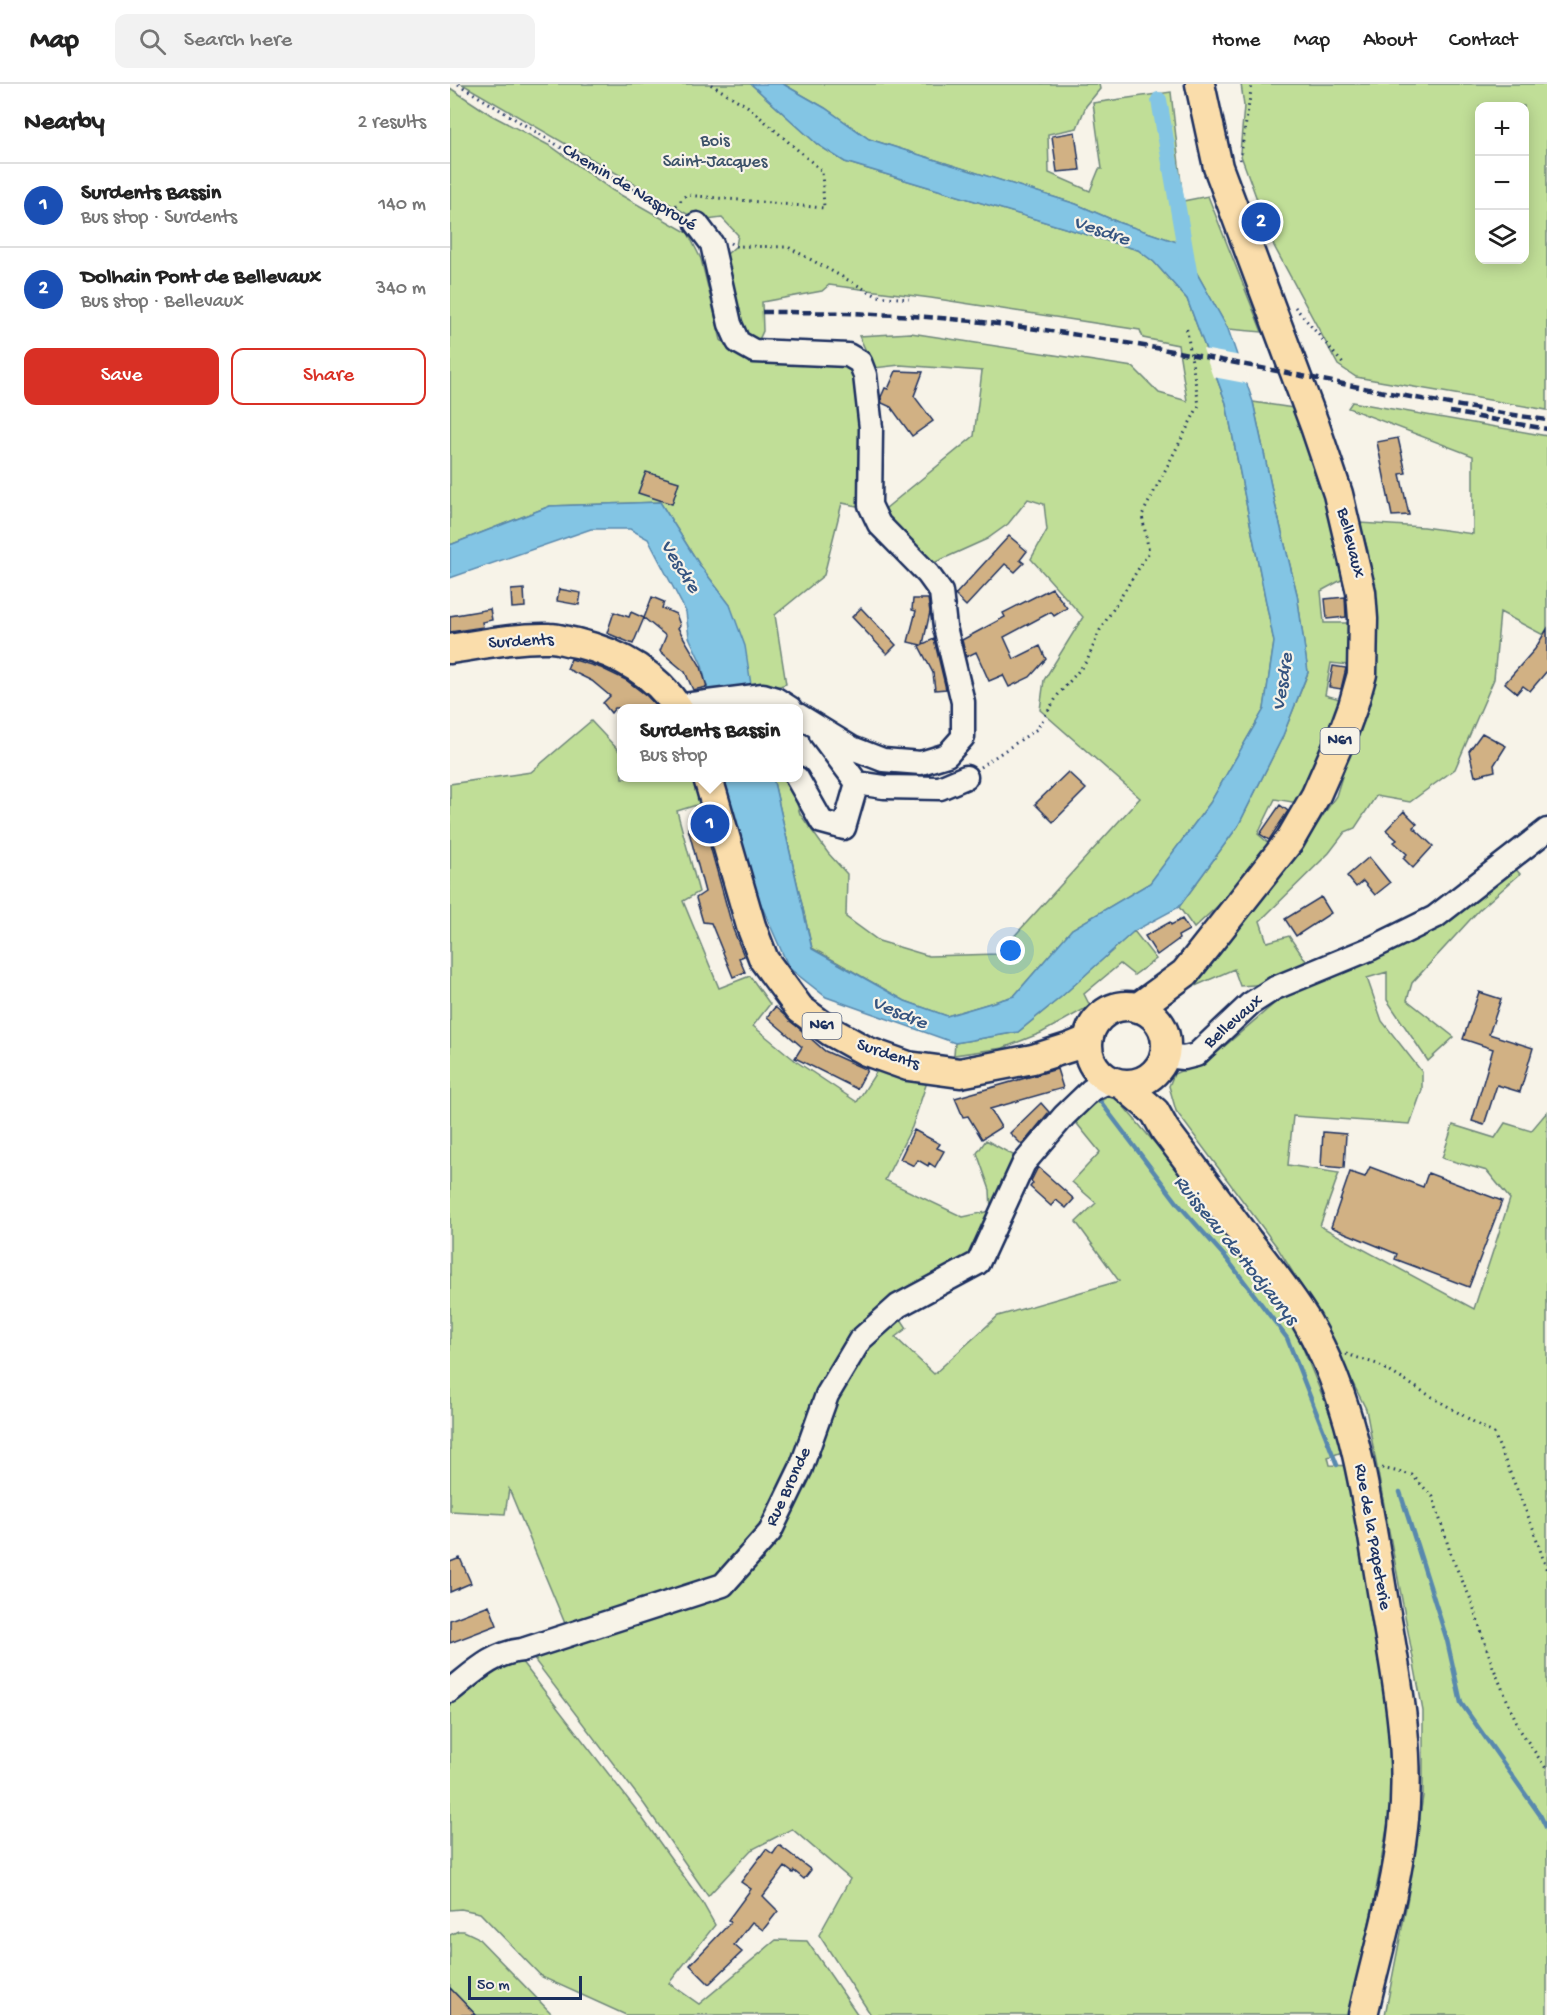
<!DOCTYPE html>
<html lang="en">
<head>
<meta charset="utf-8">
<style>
  :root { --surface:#fff; --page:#f2f2f2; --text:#222; --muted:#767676; --line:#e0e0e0; --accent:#d93025 }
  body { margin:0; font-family:"Gochi Hand",sans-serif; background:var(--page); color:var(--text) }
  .controls { position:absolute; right:18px; top:18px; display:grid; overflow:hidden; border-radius:12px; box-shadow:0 3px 15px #0003 }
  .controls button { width:54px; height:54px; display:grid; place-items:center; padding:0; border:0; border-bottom:2px solid var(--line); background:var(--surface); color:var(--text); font:30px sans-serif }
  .scale { position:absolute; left:18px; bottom:15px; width:114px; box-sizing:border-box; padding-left:6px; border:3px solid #1b2f5e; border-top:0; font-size:16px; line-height:21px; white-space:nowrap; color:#1b2f5e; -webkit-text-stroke:4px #f7f3e8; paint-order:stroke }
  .you { position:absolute; left:561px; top:867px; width:21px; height:21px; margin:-15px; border:4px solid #fff; border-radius:50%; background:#1a73e8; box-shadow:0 0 0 9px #1a73e833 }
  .badge { display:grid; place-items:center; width:39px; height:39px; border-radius:50%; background:var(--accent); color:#fff; font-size:20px; font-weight:700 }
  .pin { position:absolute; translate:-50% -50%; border:3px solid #fff; box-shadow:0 2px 6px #0006 }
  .popup { position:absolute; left:167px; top:620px; width:186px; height:78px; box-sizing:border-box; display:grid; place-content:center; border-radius:12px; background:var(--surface); filter:drop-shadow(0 2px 4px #0005); font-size:20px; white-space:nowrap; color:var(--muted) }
  .popup b { font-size:22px; color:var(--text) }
  .popup::after { content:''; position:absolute; left:50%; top:100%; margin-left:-12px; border:12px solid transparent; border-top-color:var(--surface) }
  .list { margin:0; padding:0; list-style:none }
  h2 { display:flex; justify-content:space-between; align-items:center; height:78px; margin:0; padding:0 24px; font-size:26px }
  h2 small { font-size:20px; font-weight:400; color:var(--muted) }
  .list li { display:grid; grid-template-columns:39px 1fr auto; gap:18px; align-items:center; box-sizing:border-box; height:84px; padding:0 24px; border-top:2px solid var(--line) }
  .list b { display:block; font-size:22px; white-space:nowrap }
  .list p { margin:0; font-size:20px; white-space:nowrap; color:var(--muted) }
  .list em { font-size:20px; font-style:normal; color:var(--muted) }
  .actions { display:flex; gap:12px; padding:18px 24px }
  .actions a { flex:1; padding:14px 0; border:2px solid var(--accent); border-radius:12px; text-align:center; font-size:21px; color:var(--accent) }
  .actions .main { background:var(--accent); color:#fff }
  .icon { flex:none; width:33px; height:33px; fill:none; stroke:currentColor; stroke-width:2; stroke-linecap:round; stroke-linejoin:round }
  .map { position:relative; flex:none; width:1097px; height:1931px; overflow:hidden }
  header { display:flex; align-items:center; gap:36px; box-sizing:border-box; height:84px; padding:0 30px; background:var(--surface); border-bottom:2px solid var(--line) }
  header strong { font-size:28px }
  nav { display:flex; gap:33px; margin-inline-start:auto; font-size:21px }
  .search { width:420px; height:54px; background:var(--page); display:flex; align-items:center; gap:15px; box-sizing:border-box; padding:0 21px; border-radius:12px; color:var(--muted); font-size:22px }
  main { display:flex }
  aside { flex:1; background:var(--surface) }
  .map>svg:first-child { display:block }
</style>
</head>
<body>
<header>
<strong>Map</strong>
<div class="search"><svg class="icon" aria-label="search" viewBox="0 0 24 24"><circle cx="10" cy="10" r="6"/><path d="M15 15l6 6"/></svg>Search here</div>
<nav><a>Home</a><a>Map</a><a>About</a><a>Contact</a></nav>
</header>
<main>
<aside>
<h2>Nearby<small>2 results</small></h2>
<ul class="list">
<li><span class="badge" style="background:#1a4fb4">1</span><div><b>Surdents Bassin</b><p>Bus stop · Surdents</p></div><em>140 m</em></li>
<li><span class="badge" style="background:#1a4fb4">2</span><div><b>Dolhain Pont de Bellevaux</b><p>Bus stop · Bellevaux</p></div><em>340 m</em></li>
</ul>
<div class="actions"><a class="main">Save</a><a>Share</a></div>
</aside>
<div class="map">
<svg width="1097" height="1931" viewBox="0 0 1097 1931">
  <rect width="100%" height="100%" fill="#f7f3e8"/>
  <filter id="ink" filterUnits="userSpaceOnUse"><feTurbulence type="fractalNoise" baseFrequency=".0167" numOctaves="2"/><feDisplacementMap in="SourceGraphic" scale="12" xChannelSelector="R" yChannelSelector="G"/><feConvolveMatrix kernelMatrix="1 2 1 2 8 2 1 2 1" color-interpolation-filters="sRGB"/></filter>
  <g filter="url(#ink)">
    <path fill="#c0de97" stroke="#6e867a" stroke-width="1.5" fill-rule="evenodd" d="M12,0h289l67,61 27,17 293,88 16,12 33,37 39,104 48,239 -10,67 -54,94 -60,80 -78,46 -58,67 -67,20 -42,-15 -93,-53 -39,-170h16l11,36 28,39 19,21 -1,43 33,24 50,15 69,-2 142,-156 -100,-88 4,-30 39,-63 -52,-58 16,-29 -3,-26 -16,-5 -20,25 -21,15 -60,27 -47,-53 94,-77 8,-65 -82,-6 -26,3 -15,-32 52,-3 222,34 26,26 28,8 -9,-56 -35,-7 -3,-8 -209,-32 -102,-13 -7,6 -60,11 1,29 -6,13 -15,-7 -23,-76 17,-15 2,-11 -16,-17 -23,3z
      M333,0h316l1,5 -14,17 -9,22 -29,6 1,39 41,18 9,-22h3l-9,-66 78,-11 12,109 25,-5 54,136 -34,-3 -48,-86 -60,-20 -44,-19 -207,-65 -44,-31z
      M791,0h306v326l-191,-33 -18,-12 -64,-119 -34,-93 4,-47zM1030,22h44v154h-44z
      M0,4l41,27 61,32 60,43 76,43 13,26 20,81 17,16 60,7h39l17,9 9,20 -1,115 -20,-4 -18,72 -49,40 11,69 -33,11 -23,-90 -31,-41 -39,-62 -110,4 -100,39z
      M803,318l47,7 24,64 21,105 -24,13 3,32h30l3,43 -26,-3 -6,32 22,6 -37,104 -35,-6 -17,35 14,12 -33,40 -45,42 -15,-21 59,-81 44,-88 26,-65 -11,-79 -22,-90z
      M902,318l195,34v201l-47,-25 -6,67 -39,90 -45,33 -34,-6 -21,32 -10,4 -16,21 -69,68 7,21 22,-6 17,25 -37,23 -29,2 -6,-17 -39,17 103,-133 38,-57 18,-58 15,-62 8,-67 -9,-58 -8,-28 63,4 50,7v-78l-125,-48z
      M141,637l30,32 1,25h72l9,25 -26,8 22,81 -16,9 36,87 31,-12 20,28 -17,22 44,36 60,40 23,-36 48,13 -16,48 -27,53 78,37 28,-6 -1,-21 -13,-37 9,-13 36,20 -45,100 -125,84 -83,175 -55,63 -145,51 -60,-144 -4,25 -55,-3v-727l81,-12z
      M1063,782l7,8 -41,36 -67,73 -5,17 47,37 -26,24 -41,-61v-28l-20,6 15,43 40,51v18l-12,34 -117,-8 -5,49 51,8 -19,53 154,83 36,-110 -23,-28 -45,-13 11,-33 42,13 10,-15 26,8 16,-19v903h-162l23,-118 15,-101v-85l-57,-302 -54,-106 -35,-56 -101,-136 -7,-25 5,-12 39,-18 69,-59z
      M684,847l22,28 -22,16 -14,-11 -36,30 6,12 -49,27 -38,15 -49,7 1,-12 63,-11 43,-35z
      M663,1010l74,87 106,143 52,127 -17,6 2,8 20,1 36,234 6,100 -17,96 -26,119h-478l-52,-80 31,-56 -58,-50 -41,21 -43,46 -64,-92 -114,-150 200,-65 100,-191 48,-67 19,-18 10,15 -12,9 39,37 64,-58 121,-35 -43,-59 20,-19 -24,-21 28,-30 -26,-32 15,-13z
      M68,1573l120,155 64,90 13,23 -46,58 30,21 77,-64 31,1 51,74h-232l-84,-38 -62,-64 -19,-4 -11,1v-208z
      M8,1847h6l13,6 76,78h-77l-26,-27v-53z"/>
    <path fill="#83c5e4" stroke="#5989ae" stroke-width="1.5" d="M301,0h32l42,24 44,31 207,65 44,19 60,20 48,86 25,73 22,102 22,90 11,78 -26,66 -44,88 -59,81 -45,24 -73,66 -43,35 -63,11 -129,-46 -37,-29 -30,-68 -35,-122h49l39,171 93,52 42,15 67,-20 58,-67 78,-46 60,-80 54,-94 10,-67 -48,-239 -39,-104 -33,-37 -16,-12 -293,-88 -27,-17z
      M210,418l39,62 31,41 15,41 7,45 5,17h-46l-9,-43 -13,-28 -3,-25 -38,-73 -18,-10h-39l-141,49v-33l100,-39z"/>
    <path fill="#f7f3e8" d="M753,265l38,7 9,28 -37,-7z"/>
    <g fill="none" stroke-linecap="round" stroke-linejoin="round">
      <path stroke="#5989ae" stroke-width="4.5" d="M650,1017l79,104 48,54 60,79 50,127
        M950,1408l47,148 14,63 79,112 7,14"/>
      <path stroke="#83c5e4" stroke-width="16" d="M709,16l31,177"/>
    </g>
    <path fill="#d1b184" stroke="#1b2f5e" stroke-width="1.5" d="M625,48l5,38 -23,2 -5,-36z
      M446,287l27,1 -9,24 19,25 -21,15 -21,-29 -9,-4 -1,-6 4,-9 3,1z
      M948,354l8,35 -6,1 9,41 -17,1 -15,-74z
      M196,388l33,10 -7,22 -34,-11z
      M559,452l18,15 -7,9 4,3 -9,9 -10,-8 -39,42 -11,-11z
      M602,504l15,20 -13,8 -3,-4 -47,25 10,22 26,-13 6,13 -16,18 -21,10 -6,-12 -14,6 -13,-29 -10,5 -4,-17 43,-23 -2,-4z
      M74,505l1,18 -13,1 -1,-18z
      M109,505l22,4 -2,12 -22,-4z
      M202,513l12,5 -2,6 14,6 4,11 -2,3 23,39 6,20 -14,3 -8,-18 -25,-21 6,-15 -22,-18z
      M895,513l1,20 -19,2 -2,-20z
      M463,515h15l2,13 -7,32 11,-5 12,50 -11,1 -2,-17 -14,-27 2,-1 -13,-3 8,-31 -4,-1z
      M411,524l35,37 -9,9 -35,-37z
      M40,525l2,11 -10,2 1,5 -33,5v-16z
      M164,528l15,5 2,-5 13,6 -11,26 -26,-11z
      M1097,545v42l-17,20 -7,-5 -6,7 -12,-10 30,-34z
      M121,575l30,9 25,12 21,16 11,12h-43l-4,5 -8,-10 7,-7 -18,-15 -25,-12z
      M883,582l13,2 -5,21 -12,-2z
      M1032,649l24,13 -12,19 1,6 -20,5 -6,-25z
      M618,688l18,17 -33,33 -18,-18z
      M830,721l8,6 -19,29 -9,-6z
      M954,727l13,13 -4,3 20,19 -20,22 -10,-10 4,-4 -13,-12 3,-2 -11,-10z
      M254,740l29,105 11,27 -5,2 6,14 -12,5 -22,-54 -8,-1 -7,-24 9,-6 -17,-64z
      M919,773l21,26 -15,12 -12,-14 -7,6 -9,-11z
      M871,813l10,16 -35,23 -11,-17z
      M732,835l7,11 -11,6 1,3 -22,16 -12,-19 25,-14 1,3z
      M1029,908l22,7 -12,35 44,14 -13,44 -23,-7 -13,40 -12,-4 21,-72 -30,-10z
      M325,923l50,44 42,19 -10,19 -62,-31 7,-11 -35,-30z
      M607,985l6,19 -73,21 11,18 -19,12 -14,-23 -5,1 -8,-19z
      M591,1019l8,9 -27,33 -12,-12z
      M464,1046l26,14 -3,4 7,3 -9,16 -6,-4 -1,3 -10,-6 -4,6 -14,-7z
      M873,1048l23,2 -2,34 -23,-2z
      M588,1083l36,32 -8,9 -10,-8 -5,6 -21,-19 3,-4 -2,-2z
      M920,1083l53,20 5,-14 74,28 -33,86 -74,-28 2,-5 -66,-27 19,-55 15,5z
      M10,1474l11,25 -21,9v-30z
      M39,1521l8,20 -47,18v-23z
      M329,1761l32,25 -7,9 -10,-8 -1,2 -8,-6 -22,29 15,15 -15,19 -11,-8 -18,23 8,7 -33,32 -19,-19 41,-43 -3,-2 23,-31 -10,-7 25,-33 7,5z
      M0,1904l26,27h-26z"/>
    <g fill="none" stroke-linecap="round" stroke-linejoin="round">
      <g stroke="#1b2f5e" stroke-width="27">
        <path id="minor" d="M247,140l15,20 18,80 8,18 16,9 94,4 12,7 5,13 6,53 -1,77 9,19 49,50 13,18 4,35 18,75v35l-16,18 -26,8 -38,-3 -31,-12 -54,-33
          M226,622l87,-11 13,4 14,9
          M347,694l25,44 22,6 13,-45 -36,-48
          M407,699l27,4 56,1 26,-11
          M714,972l20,2 12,-3 54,-51 25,-16 97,-40 63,-31 112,-87
          M0,1607c22,-17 42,-38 72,-41l201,-65 47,-53 31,-64 26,-73 33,-55 38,-34 80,-43 46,-100 40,-47 27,-26 19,-9"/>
      </g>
      <g stroke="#1b2f5e" stroke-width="33">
        <path id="major" d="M0,565c33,-5 66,-12 100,-11 9,0 18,4 27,5 42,10 77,29 101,65
          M258,694l43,148 13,34 36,49 30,22 36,20 42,15 52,7 73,-14 38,-12 17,-7
          M638 961a39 39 0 1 1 78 0a39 39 0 1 1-78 0Z
          M687,924l48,-35 105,-133 26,-45 26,-59 11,-30 9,-32 1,-55 -2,-27 -23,-98 -23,-68 -97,-259 -18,-83
          M672,1000l33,28 10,18c28,37 56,74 83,111 21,27 42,53 59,81 49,84 60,181 76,275 13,77 29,153 20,231 -7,63 -26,125 -40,187"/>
      </g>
      <path stroke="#1b2f5e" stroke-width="3" stroke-dasharray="1.5 4.5" stroke-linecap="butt" d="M8,0l135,83 89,49
        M790,76l12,-76
        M222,126l14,-15 138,13 -2,-37 -75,-65 -37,-22
        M280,159l5,3 53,1 89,49 32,3
        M845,223l49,58
        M530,683l57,-38 21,-34 29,-34 13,-31 49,-78 -7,-37 57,-110 -13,-80
        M896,1270l31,10 117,70 39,94 14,43
        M932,1384l30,7 21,22 19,61 19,42 22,67 27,63 27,40"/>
      <use href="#minor" stroke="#f7f3e8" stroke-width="22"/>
      <use href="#major" stroke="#faddab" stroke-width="28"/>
      <path stroke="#1b2f5e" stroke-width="4.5" stroke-dasharray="9 4.5" stroke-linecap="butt" d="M312,228c79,0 157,2 236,12 184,22 365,69 549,96
        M1000,328l97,17"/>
    </g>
  </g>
  <g text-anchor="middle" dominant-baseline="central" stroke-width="4.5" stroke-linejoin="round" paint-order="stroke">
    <g fill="#f7f3e8" stroke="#5d6a87" stroke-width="1.5">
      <rect x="870.5" y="644" width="39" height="26" rx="4.5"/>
      <rect x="352.5" y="929" width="39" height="26" rx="4.5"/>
    </g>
    <g font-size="16" font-weight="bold" fill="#1b2f5e">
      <text x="890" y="657">N61</text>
      <text x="372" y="942">N61</text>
    </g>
    <g font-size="18" fill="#3c5269" stroke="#f7f3e8">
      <text x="265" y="57">Bois<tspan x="265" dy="21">Saint-Jacques</tspan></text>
    </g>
    <g font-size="18" fill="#1b2f5e" stroke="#f7f3e8">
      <text transform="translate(179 104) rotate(31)">Chemin de Nasproué</text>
      <text transform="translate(900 459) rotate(76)">Bellevaux</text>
      <text transform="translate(71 558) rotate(-3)">Surdents</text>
      <text transform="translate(784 938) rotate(-41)">Bellevaux</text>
      <text transform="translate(438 971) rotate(19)">Surdents</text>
      <text transform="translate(339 1403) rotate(-65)">Rue Bronde</text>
      <text transform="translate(922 1453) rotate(80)">Rue de la Papeterie</text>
    </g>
    <g font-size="20" font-style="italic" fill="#355480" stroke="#f7f3e8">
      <text transform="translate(651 148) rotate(19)">Vesdre</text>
      <text transform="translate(229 483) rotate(58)">Vesdre</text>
      <text transform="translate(834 598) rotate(-81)">Vesdre</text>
      <text transform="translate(449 930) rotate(23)">Vesdre</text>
      <text transform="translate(785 1167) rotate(51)">Ruisseau de Hodjaurys</text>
    </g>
  </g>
</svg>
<div class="controls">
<button>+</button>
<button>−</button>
<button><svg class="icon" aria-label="layers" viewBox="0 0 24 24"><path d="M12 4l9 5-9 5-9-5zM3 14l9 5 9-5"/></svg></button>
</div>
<div class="scale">50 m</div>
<div class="you"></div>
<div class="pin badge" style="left:260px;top:740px;background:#1a4fb4">1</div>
<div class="popup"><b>Surdents Bassin</b>Bus stop</div>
<div class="pin badge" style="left:811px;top:138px;background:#1a4fb4">2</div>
</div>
</main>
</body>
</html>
